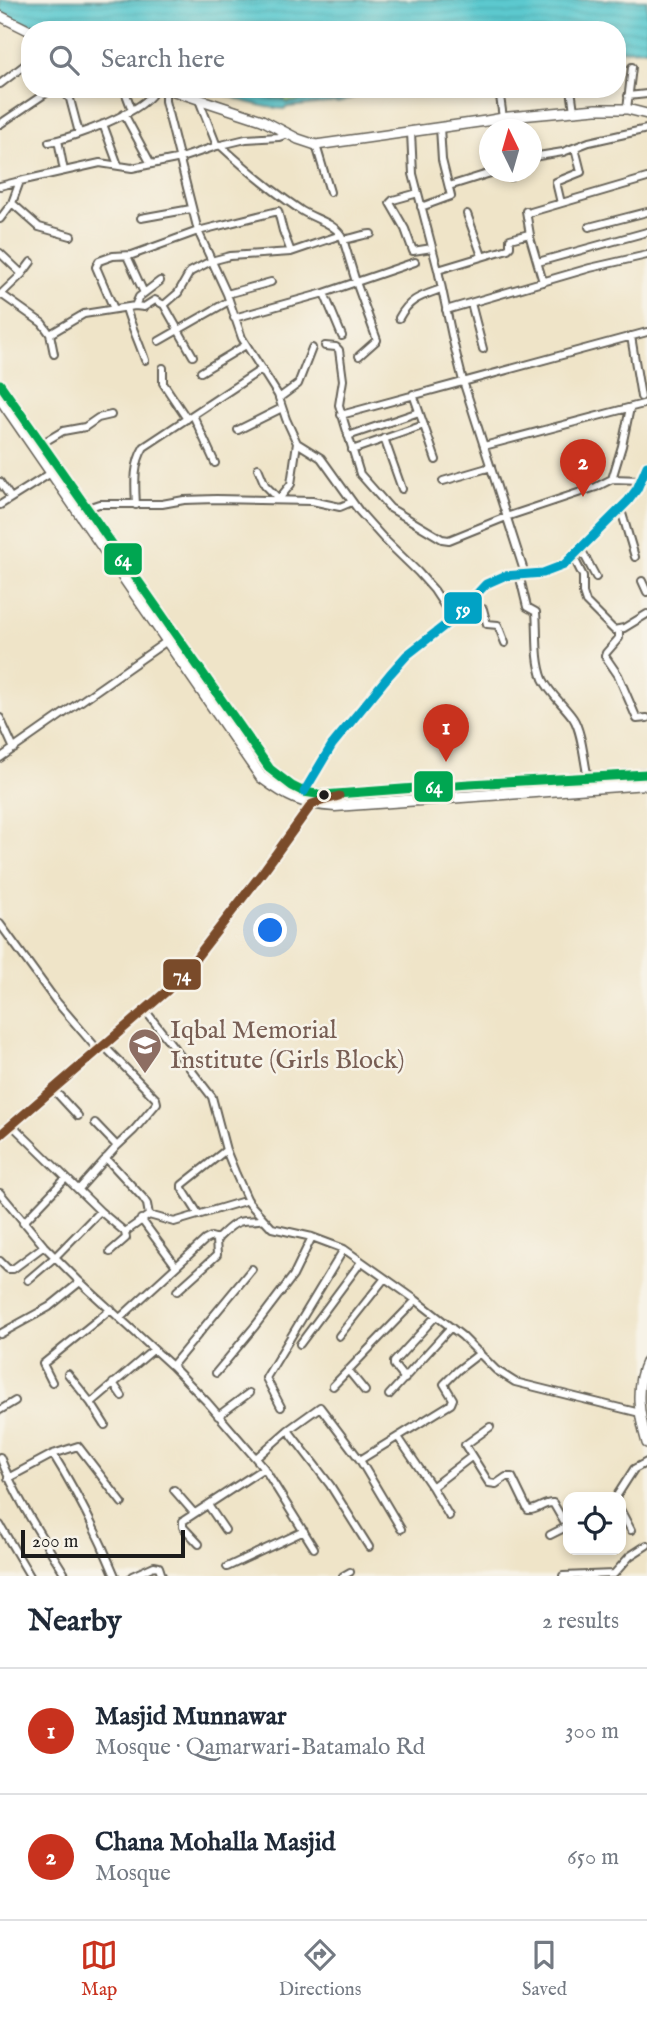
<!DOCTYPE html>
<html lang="en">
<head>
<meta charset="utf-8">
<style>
  :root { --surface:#fff; --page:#f2f2f3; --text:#1f2937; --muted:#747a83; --line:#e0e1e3; --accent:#c8321e }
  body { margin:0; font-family:"IM FELL English",serif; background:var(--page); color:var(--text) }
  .controls { position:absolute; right:21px; bottom:21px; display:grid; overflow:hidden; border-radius:14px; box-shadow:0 4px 10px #0003 }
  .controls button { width:63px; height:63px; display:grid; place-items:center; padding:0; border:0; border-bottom:2px solid var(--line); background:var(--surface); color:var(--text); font:35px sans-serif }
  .compass { position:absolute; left:479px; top:119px; width:63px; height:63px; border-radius:50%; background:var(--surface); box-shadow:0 4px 10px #0003; rotate:355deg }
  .scale { position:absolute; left:21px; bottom:18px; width:164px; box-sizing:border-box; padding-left:7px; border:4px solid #1c1c1c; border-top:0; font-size:19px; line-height:24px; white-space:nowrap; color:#1c1c1c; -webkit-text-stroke:5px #f7f3e8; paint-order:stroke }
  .you { position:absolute; left:271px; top:931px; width:24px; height:24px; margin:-18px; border:5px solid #fff; border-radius:50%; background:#1a73e8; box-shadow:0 0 0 10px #1a73e833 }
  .badge { display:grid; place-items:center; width:46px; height:46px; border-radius:50%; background:var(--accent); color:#fff; font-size:23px; font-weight:700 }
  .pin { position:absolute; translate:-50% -58px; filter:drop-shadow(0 2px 4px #0008) }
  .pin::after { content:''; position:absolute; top:37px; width:24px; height:21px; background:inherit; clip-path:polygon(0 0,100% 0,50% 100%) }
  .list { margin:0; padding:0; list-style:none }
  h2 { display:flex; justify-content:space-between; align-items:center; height:91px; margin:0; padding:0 28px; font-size:30px }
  h2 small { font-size:23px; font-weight:400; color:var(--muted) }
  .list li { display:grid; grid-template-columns:46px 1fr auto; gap:21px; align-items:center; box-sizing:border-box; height:126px; padding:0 28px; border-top:2px solid var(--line) }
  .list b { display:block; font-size:26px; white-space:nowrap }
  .list p { margin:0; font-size:23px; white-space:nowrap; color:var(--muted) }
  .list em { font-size:23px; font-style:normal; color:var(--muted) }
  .icon { flex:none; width:38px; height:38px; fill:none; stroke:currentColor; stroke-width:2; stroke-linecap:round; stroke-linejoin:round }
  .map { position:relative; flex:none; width:647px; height:1576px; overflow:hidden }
  .search { position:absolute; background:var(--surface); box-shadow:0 4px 10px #0003; left:21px; right:21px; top:21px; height:77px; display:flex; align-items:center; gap:18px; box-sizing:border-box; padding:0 24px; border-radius:28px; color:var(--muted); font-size:26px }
  .sheet { height:343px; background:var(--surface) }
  nav { display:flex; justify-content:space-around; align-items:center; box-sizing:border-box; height:98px; border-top:2px solid var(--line); background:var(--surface); font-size:19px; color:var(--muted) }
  nav a { display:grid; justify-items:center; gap:4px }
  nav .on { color:var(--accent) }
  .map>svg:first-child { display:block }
</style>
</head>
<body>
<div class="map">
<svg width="647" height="1576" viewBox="0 0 647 1576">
  <defs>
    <pattern id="grass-tufts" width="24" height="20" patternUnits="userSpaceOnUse" patternTransform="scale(1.75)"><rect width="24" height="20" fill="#a8d886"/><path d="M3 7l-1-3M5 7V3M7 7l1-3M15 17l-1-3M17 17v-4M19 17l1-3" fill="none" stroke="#90b973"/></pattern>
    <pattern id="water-rules" width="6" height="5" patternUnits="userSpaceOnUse" patternTransform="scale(1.75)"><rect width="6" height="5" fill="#5bc9cf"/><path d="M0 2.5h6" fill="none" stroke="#4facb1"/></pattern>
  </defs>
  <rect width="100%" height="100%" fill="#f7f3e8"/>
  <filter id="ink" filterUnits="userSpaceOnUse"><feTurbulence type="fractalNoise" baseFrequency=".0143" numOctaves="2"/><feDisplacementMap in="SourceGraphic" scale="14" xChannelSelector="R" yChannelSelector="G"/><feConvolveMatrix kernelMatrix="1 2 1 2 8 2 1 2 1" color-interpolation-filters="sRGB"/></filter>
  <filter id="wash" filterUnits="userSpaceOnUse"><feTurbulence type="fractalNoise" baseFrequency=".00686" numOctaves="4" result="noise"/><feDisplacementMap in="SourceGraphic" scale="28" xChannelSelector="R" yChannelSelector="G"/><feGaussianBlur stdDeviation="1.57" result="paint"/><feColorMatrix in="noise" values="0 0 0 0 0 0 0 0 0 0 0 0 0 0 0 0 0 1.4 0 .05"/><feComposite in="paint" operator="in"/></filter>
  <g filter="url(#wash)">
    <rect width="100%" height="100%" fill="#efe4c8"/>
    <path fill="url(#grass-tufts)" stroke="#627a51" stroke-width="2" d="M243,89h108l-18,8 -47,6 -2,-4 -17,-1z"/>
    <path fill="url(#water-rules)" stroke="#3c7276" stroke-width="2" d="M0,0h647v49l-30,1v-20h-576l-36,-12 -5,-3z
      M213,89h30l24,9 17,1 2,4 47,-6 18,-8h25l-38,14 -3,-1 -48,5 -2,2c-27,-2 -47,-9 -72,-20z"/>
  </g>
  <g filter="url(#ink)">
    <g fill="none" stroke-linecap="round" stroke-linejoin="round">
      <g stroke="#666258" stroke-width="10">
        <path id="street" d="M0,84l30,-23
          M62,89l8,10 9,34
          M124,89l8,21
          M165,89v12l33,130 29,63 15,44 36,57 8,24 11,24 24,15 38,53 25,28 34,33 16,18 19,29
          M499,89l4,29
          M571,89l3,22
          M628,96l19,-2
          M199,100l18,46
          M627,109l5,-42
          M124,114l27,50
          M0,124l52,-35
          M103,124l15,41
          M508,130l1,-13
          M519,130l2,-14
          M411,132l2,42 25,96 15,71 10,40 62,193
          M58,140l6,31
          M49,142c23,-4 99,-31 106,-53
          M220,145c25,23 51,45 79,64 14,10 32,12 42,26
          M316,145l14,47
          M532,157l31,-5 26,-10 58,-13
          M511,177l1,-5
          M0,186l20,-5
          M449,186l45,-14
          M418,193l-25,7 -3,3 15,26 8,22 19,-3
          M12,203l27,24 32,9
          M561,203l-5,-21 25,-10 -6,-24
          M421,207l30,-11 -9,-36 -2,-33
          M526,211l4,24
          M531,212l116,-34
          M467,214l15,42
          M141,218l50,-9
          M0,219l12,-16 8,-22 80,-18 32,5 49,-10 36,-12 29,-7 33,-2 9,-3
          M589,227l58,-15
          M343,239l13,43 21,58 -18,16
          M0,253l22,21
          M127,256l17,37
          M538,262l109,-30
          M438,270l70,-21 2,-2v-8l19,-5 14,48
          M324,293l18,43
          M1,294l41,29 8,11 4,20
          M227,294l44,-12
          M0,295l22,-21 9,-12
          M471,303l12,46
          M164,305l29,51
          M135,306l4,-9 21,-16
          M126,308c5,18 13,34 19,52
          M114,309l-18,-42 3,-6 14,-5 19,-1 66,-24 80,-20 5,20 8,21
          M446,310l144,-42 57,-13
          M234,318l90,-25 91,-31
          M399,318c11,-20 23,-22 42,-29
          M50,334l34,-20 51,-8 9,1 11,-7 9,5 14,-12 12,-21 21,-11 19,-5 61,-4 50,-17 2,4c9,1 18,-5 28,-5
          M631,336l10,61
          M159,341l70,-40
          M325,346l11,1 3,3 4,30 -4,25 21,69 30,34 52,31 7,1 57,-23 90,-30 16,-8 29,1
          M163,368v15l24,36
          M201,372l45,-27
          M413,394l23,66
          M279,398l19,-14 14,-36
          M193,415l22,48
          M341,415l306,-83
          M238,430l44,-22
          M348,436l71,-24
          M384,438l18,51
          M41,444l22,-13 22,-4 13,-9 13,-3
          M484,446l163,-43
          M352,450l72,-25
          M258,468l7,17 14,14
          M612,479l10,-33 8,-38
          M443,481l48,-14
          M0,482l11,16
          M278,500l13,-16 6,-41
          M0,505l51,-32
          M136,505c-1,-20 -3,-40 8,-58l118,-78
          M87,508l12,-4h63l22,-4 32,-1 96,2 28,6 12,-5
          M621,510l14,47
          M581,549l15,28
          M573,556l10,20v17l3,9 28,28 10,-2 23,-14
          M519,574l8,33 9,5c2,22 -1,46 7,67 7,15 21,26 30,39 9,13 11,44 15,60
          M642,581l5,11
          M465,606l18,3 4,15 11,1 7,18
          M619,630v8l-13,15 -1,3 13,19 19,44 10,-1
          M0,718l14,31
          M0,758l167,-117
          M304,792l28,-47 58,-71 17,-19 46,-36 33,-35 18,-8 39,-3 21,-8 64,-64 9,-12 10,-23
          M0,924l56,77 42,49
          M145,1010l67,87 14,53 9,22 14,31 23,25 40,9 32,12 72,51 46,36 34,34 19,12 125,31
          M53,1089l25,27
          M95,1123l22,23
          M12,1125l88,86 25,21 1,6 -16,14
          M106,1158l37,40 4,6 2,11
          M79,1189l38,-43 17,-16 23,-27 -1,-4 -53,-54
          M0,1193l44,53 36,36 92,84 35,36 57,66 50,80
          M199,1215l-17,-27v-3l44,-35
          M141,1219l35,47
          M23,1223l43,-45
          M125,1232l24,-17 25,7 74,-22
          M0,1261l8,8h5l31,-23
          M28,1280l27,-23 45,-46
          M177,1291l40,-36 -1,-15c7,-6 15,-16 23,-18 9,-3 15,0 24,-3
          M120,1318l85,-78 6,-3 7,2
          M0,1334l49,-27 31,-25
          M339,1336l46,-58
          M300,1344l61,-82
          M172,1366l80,-97
          M348,1370l17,21
          M216,1373l39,-47 38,-50 19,-39
          M68,1374l23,29
          M405,1379l-11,-14v-3l42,-46
          M52,1382l-9,-18 68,-55
          M113,1383l9,13
          M333,1386l83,-86
          M389,1395l62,-68
          M281,1407l-15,-29 78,-129
          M0,1410l15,-9
          M218,1416l31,-23
          M105,1425l-14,-22 62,-53
          M490,1427l-25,18 24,38 7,1 10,-7h6l16,33c9,1 16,-8 25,-7l14,24
          M288,1430l42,55 39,62
          M398,1437l34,50 17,29
          M53,1454c25,40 44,78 62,122
          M0,1457c17,43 42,80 66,119
          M256,1458l32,-28 32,-23 40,53 41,69
          M360,1460l91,-56 2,-5 -9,-15 14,-14 22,-17
          M8,1478l45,-24 25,-8 44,57
          M432,1487l39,-30
          M174,1490l20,23
          M616,1497l18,-28 13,-7
          M208,1505l17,25
          M621,1511l10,19
          M0,1525l30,51
          M550,1535l18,-9
          M199,1544l-16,-17v-6l81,-53
          M227,1567l77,-36
          M132,1576l22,-10 5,1 3,9
          M343,1576l7,-4
          M563,1576l51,-2 16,-18 17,-11"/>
      </g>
      <g stroke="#666258" stroke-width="12">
        <path id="secondary" d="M0,16l30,15
          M168,89l94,31 36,19 18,6 170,-24 23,-4 87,-8h31l20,5
          M647,1360c-13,26 -8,56 0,83"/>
      </g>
      <g stroke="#666258" stroke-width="13">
        <path id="primary" d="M0,384l270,385 22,17 12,6 19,3 146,-11 178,-10
          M0,398l261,379c27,20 40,27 74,29l312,-22
          M0,1135l168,-145 21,-23 76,-98 47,-65 4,-1"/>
      </g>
      <use href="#street" stroke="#fff" stroke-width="6"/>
      <use href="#secondary" stroke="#fff" stroke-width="9"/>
      <use href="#primary" stroke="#fff" stroke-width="10"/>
      <g stroke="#f7f3e8" stroke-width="14">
        <path id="bus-1" d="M0,384l270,385 22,17 12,6 19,3 146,-11 178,-10"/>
      </g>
      <g stroke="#f7f3e8" stroke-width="14">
        <path id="bus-2" d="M304,792l28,-47 58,-71 17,-19 46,-36 33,-35 18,-8 39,-3 21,-8 64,-64 9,-12 10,-23"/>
      </g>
      <g stroke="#f7f3e8" stroke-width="14">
        <path id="bus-3" d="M0,1135l168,-145 21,-23 76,-98 47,-65 27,-8"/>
      </g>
      <use href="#bus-1" stroke="#00a651" stroke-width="9"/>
      <use href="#bus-2" stroke="#01a2c5" stroke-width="9"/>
      <use href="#bus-3" stroke="#7a4b2a" stroke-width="9"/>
    </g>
  </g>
  <defs>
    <g id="school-pin" transform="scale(1.75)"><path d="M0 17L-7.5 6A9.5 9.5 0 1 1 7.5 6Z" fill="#8d6e63" stroke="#f7f3e8"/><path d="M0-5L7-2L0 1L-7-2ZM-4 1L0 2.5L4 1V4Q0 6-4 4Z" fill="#fff"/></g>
  </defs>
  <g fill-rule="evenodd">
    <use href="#school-pin" x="145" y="1045"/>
  </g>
  <circle fill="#1c1c1c" stroke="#f7f3e8" stroke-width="2.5" cx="324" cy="795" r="6"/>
  <g text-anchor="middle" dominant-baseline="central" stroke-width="5" stroke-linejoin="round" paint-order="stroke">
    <g font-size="26" fill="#785e54" stroke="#f7f3e8" text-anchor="start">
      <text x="170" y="1030">Iqbal Memorial<tspan x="170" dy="30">Institute (Girls Block)</tspan></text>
    </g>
  </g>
  <g stroke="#f7f3e8" stroke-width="2.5">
    <rect x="103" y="542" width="40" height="34" rx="7" fill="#00a651"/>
    <rect x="443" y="591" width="40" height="34" rx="7" fill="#01a2c5"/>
    <rect x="413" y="770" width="41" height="33" rx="7" fill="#00a651"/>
    <rect x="162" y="958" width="40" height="33" rx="7" fill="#7a4b2a"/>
  </g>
  <g font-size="19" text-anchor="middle" font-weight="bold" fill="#fff">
    <text x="123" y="566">64</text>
    <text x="463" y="615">59</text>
    <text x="434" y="793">64</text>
    <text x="182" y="981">74</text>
  </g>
</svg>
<div class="controls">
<button><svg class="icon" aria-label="locate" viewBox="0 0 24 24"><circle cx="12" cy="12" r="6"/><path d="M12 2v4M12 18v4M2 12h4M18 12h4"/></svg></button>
</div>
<svg class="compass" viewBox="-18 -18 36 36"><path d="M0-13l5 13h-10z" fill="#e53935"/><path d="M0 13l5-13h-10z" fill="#747a83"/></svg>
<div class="scale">200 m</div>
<div class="you"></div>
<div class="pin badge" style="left:446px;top:762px">1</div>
<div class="pin badge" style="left:583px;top:497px">2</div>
<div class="search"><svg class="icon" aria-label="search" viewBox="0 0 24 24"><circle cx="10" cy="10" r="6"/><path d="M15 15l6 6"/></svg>Search here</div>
</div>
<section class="sheet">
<h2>Nearby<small>2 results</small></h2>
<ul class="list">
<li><span class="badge">1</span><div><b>Masjid Munnawar</b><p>Mosque · Qamarwari-Batamalo Rd</p></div><em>300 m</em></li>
<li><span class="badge">2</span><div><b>Chana Mohalla Masjid</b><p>Mosque</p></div><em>650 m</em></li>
</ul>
</section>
<nav>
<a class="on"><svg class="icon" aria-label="map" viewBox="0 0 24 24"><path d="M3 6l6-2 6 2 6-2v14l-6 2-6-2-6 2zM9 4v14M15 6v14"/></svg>Map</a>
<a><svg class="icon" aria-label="directions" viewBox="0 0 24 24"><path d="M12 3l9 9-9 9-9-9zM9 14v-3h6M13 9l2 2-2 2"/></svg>Directions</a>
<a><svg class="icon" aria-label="saved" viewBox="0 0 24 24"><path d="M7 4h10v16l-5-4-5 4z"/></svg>Saved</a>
</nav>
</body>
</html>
